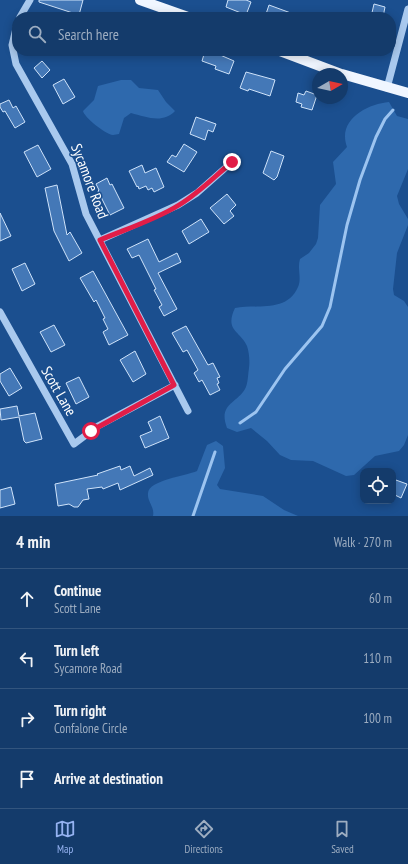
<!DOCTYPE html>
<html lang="en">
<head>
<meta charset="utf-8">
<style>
  :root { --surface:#143b6b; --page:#1d4271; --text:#f1f3f6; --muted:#9dadc1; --line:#33557e; --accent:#95b2f1 }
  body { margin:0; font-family:"PT Sans Narrow",sans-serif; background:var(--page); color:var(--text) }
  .controls { position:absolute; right:12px; bottom:12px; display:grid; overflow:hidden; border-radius:8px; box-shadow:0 2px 10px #0003 }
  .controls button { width:36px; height:36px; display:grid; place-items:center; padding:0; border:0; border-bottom:1px solid var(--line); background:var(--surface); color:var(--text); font:20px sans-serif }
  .compass { position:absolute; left:312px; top:68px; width:36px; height:36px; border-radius:50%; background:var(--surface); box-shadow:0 2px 10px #0003; rotate:81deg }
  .stop { position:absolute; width:12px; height:12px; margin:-9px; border:3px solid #e11d48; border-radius:50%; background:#fff }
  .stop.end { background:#e11d48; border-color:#fff; box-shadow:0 1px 4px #0008 }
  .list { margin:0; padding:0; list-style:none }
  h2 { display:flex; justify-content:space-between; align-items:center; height:52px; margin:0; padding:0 16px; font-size:17px }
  h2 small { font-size:13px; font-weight:400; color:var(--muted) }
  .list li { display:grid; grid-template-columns:26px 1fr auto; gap:12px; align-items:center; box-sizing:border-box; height:60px; padding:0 16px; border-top:1px solid var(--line) }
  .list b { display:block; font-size:15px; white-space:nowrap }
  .list p { margin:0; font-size:13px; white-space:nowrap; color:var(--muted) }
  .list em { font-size:13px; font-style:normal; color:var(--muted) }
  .icon { flex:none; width:22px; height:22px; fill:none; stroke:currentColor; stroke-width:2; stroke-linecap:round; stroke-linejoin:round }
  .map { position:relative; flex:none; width:408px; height:516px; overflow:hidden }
  .search { position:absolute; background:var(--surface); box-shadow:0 2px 10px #0003; left:12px; right:12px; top:12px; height:44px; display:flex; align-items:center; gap:10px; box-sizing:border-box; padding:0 14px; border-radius:16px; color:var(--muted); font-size:15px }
  .sheet { height:292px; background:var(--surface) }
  nav { display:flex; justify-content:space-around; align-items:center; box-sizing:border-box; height:56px; border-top:1px solid var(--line); background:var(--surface); font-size:11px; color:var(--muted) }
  nav a { display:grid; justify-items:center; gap:2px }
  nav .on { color:var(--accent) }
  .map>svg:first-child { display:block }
</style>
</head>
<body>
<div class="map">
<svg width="408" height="516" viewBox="0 0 408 516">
  <rect width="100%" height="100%" fill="#1b4f8f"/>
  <path fill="#2e69ad" d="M121,80h10l8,8 19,2 8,12 9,9c-12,13 -29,6 -44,2l-7,5 -5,16c-2,0 -4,1 -6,1 -8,-1 -29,-18 -30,-24l11,-11 4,-14z
    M389,102l8,14 11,3v50l-11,27 2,8 9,15v6l-11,28 -4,36 1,6 10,6 4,6v128l-4,10 -5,6 -24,5 -21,19 -8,1 -33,-15 -22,-1 -11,-5 -13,-14 -16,-13 -14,4 -10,-4c-9,-24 9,-24 18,-39 3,-5 3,-15 4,-21 1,-7 0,-16 -2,-22 -6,-15 -23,-15 -12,-38 21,-4 52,5 63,-21 4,-9 -1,-18 2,-28l9,-6 7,-9 2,-6 2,-33 16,-21 -3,-22 14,-15c-10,-27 20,-43 42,-45z
    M216,441l7,5 2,22 -8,17 3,4 43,7 21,14 14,6h-145c2,-9 -6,-14 -5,-23 1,-13 38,-17 49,-22l10,-26z"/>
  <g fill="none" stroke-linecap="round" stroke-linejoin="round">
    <path stroke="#9cc4f0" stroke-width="3" d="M240,423l16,-11 29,-43 37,-43 8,-19 17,-82 13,-45 16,-43 9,-18 8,-9
      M193,516l22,-64"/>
  </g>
  <path fill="#4478b7" stroke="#cfe3fa" d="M39,0h44l-4,15 -40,-13z
    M228,0h18l5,2 -5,13 -20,-8z
    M374,4l11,3 -2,10h-12z
    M269,5l30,11 -1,1h-33z
    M205,51h6l23,10 -5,13 -14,-5 1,-3 -14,-5z
    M42,61l8,9 -8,8 -8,-10z
    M246,72l29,8 -5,16 -21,-7 -1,2 -8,-3z
    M64,79l11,18 -12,7 -10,-19z
    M306,91l11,4 -5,15 -11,-3 1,-3 -6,-2 2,-9 6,2z
    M9,100l4,8 3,-2 9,16 -10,6 -10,-17 -2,1 -3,-5v-3z
    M196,117l20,7 -3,8 -5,-2 -3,10 -15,-6z
    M184,144l13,8 -13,20 -17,-10 5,-7 4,2z
    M38,145l13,24 -14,8 -13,-25z
    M271,151l13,5 -7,21 -3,3 -11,-7z
    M142,165l3,8 11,-5 8,19 -10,5 -2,-4 -4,2 -2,-4 -7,3 -1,-3 -1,1 -8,-16z
    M107,178l3,7 2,-1 12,24 -14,7 -12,-24 1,-1 -3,-6z
    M57,185l10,50 3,-3 12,21 -13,8 -15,-30 -9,-43z
    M227,194l9,11 -6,6 4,5 -10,8 -14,-16z
    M0,213l11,23 -11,5z
    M201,219l8,13 -20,12 -7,-13z
    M148,239l11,23 18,-9 4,9 -23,11 19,36 -13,7 -5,-9 3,-2 -8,-15 2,-1 -17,-34 -7,3 -5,-9z
    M25,263l10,21 -13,7 -10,-22z
    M93,271l35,64 -19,10 -6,-13 5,-3 -5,-10 2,-1 -9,-18 -2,2 -14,-24z
    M54,325l11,20 -14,7 -11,-20z
    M186,326l22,39 5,-2 7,14 -3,1 2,5 -2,1 3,6 -10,5 -8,-15 -3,2 -5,-9 4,-3 -11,-20 -4,2 -11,-19z
    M135,351l11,23 -13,8 -13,-22z
    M10,368l12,20 -13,8 -9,-15v-7z
    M79,377l10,20 -13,7 -10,-21z
    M17,406l2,10 16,-3 7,26 -16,4 -2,-2 -5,-24 -18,3 -1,-11z
    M160,416l9,22 -24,10 -5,-12 12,-5 -4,-9z
    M120,466l1,4 9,-4 4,10 16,-8 3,7 -33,15 -2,-7 -15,6 -1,-2 -15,2 2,10 -6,1 -5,7h-4l-5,-3 -11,2 -3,-22 43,-9 -1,-1z
    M393,479l14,5 -6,14 -8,-4z
    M11,487l4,17 -15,4v-18z"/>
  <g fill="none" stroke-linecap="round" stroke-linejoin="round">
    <path stroke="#a9c9ee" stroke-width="7" d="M20,17l10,-17
      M17,24l-5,21 4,19 56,100 14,50 102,197
      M387,88l21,-79
      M100,240l78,-35 19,-12 35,-31
      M0,312l74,132 24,-18 77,-41"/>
    <path stroke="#f0f6ff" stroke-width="10" d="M140,0l48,17
      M280,51l61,23
      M342,74l66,19"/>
  </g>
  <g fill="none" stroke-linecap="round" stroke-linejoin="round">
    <path stroke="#e11d48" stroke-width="5" d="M91,431l83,-46 -74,-145c26,-11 55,-20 79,-35 20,-12 36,-29 53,-43"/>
  </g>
  <g text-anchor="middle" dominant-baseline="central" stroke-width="3" stroke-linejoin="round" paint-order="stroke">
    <g font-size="15" fill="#fff" stroke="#1b4f8f">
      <text transform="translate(90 181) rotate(69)">Sycamore Road</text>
      <text transform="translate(59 391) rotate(60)">Scott Lane</text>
    </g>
  </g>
</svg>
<div class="controls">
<button><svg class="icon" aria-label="locate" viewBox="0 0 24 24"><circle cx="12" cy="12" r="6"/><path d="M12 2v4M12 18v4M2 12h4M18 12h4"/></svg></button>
</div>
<svg class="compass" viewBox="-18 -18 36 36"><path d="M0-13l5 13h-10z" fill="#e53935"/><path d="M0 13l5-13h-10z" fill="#9dadc1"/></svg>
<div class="stop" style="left:91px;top:431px"></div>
<div class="stop end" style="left:232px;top:162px"></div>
<div class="search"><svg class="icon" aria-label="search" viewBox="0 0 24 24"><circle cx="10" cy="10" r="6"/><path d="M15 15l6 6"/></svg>Search here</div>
</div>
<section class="sheet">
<h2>4 min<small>Walk · 270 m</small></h2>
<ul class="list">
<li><svg class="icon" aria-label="ahead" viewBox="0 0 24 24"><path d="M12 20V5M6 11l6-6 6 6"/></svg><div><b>Continue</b><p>Scott Lane</p></div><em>60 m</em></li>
<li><svg class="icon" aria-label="left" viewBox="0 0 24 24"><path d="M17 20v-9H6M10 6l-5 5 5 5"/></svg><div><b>Turn left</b><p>Sycamore Road</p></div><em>110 m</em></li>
<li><svg class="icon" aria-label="right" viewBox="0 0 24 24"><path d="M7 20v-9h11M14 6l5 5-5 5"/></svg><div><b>Turn right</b><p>Confalone Circle</p></div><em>100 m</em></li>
<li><svg class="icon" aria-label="arrive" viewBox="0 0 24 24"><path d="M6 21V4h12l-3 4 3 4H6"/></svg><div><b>Arrive at destination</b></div></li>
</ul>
</section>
<nav>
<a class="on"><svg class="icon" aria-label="map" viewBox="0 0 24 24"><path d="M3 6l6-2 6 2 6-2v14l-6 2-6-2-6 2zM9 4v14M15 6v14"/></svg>Map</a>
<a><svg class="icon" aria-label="directions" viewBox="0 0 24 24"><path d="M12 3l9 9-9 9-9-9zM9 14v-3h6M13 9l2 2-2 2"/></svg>Directions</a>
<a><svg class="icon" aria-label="saved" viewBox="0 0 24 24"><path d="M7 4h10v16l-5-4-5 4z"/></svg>Saved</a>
</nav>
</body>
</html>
